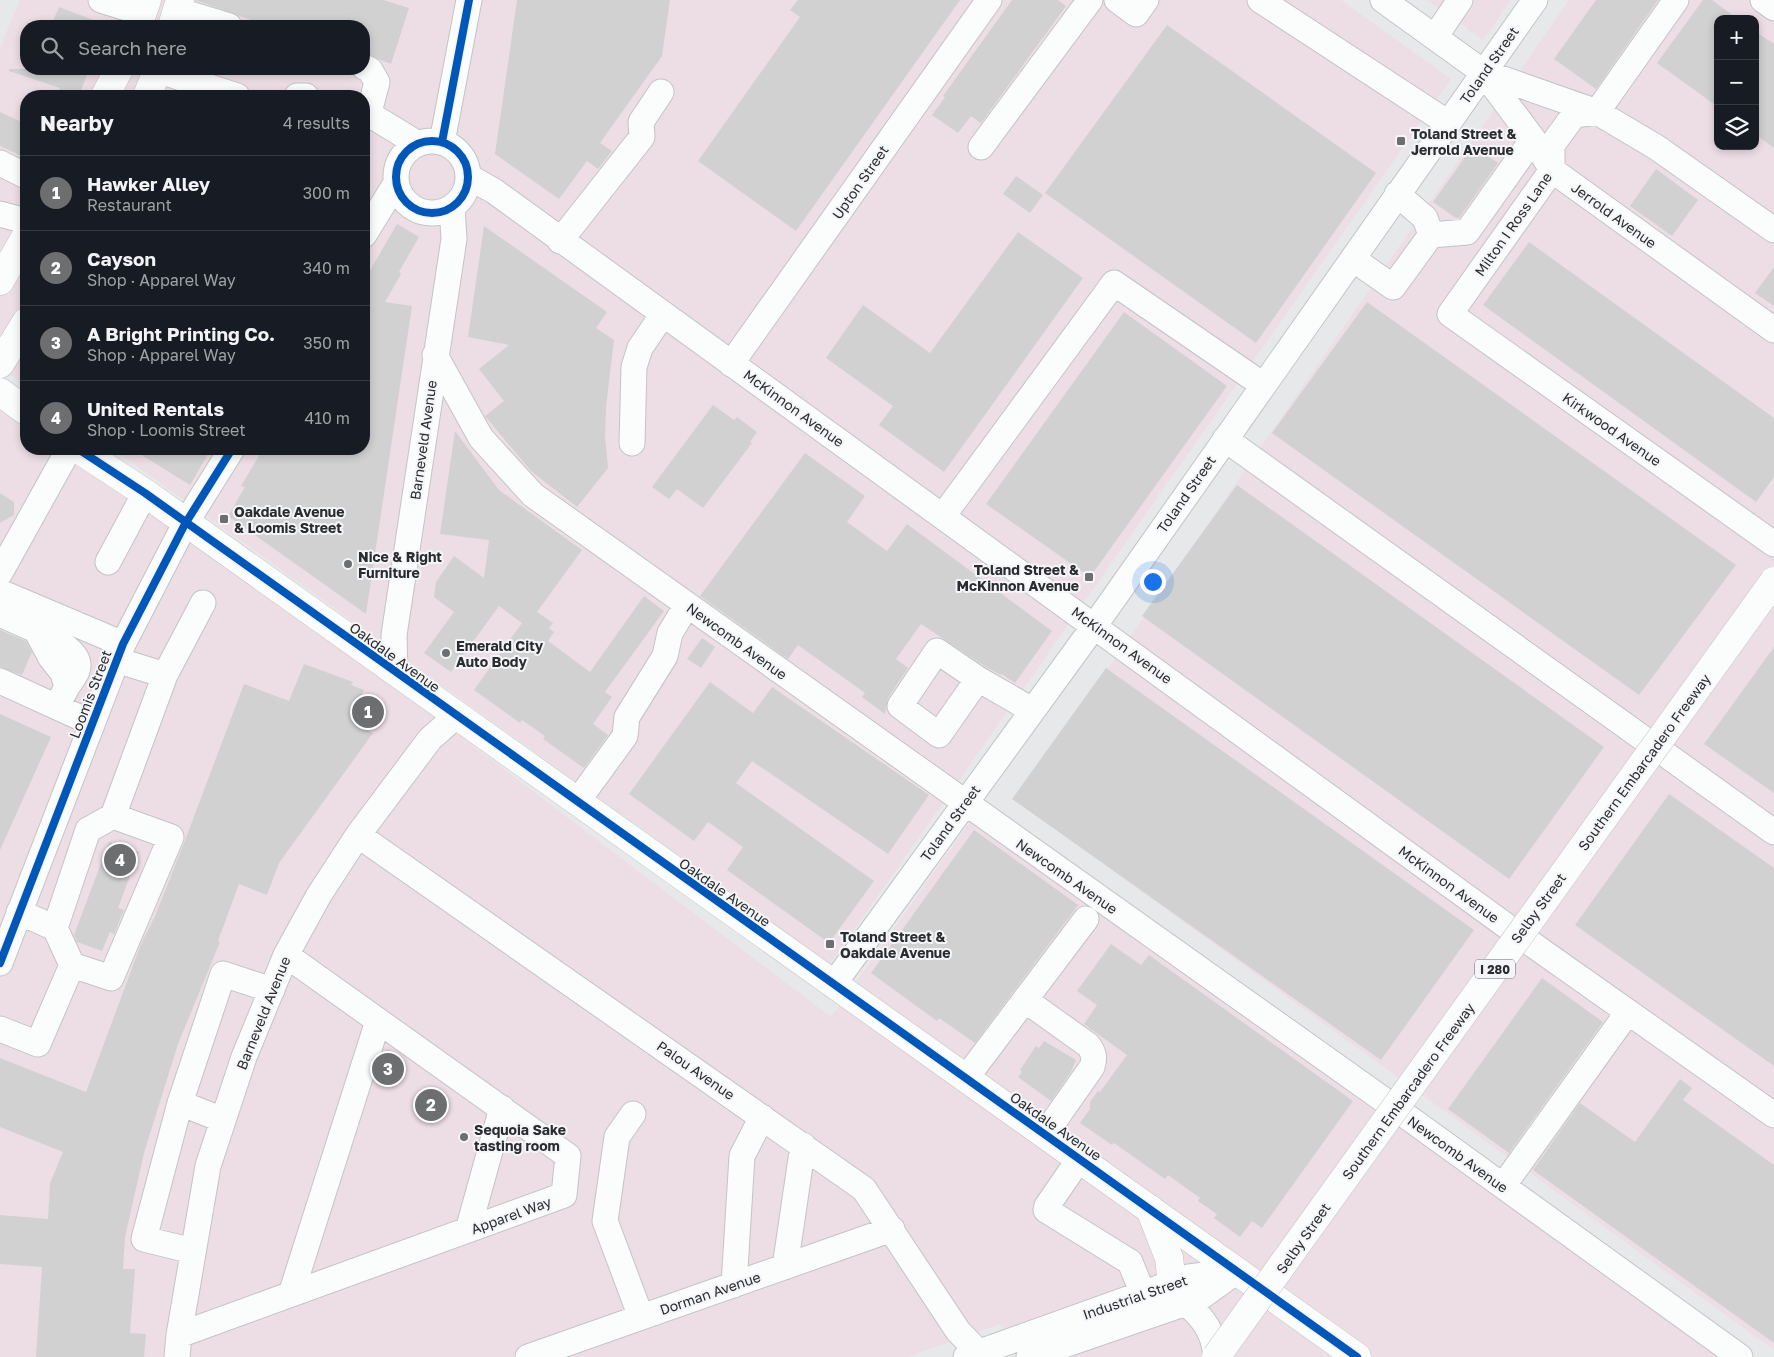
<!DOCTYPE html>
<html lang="en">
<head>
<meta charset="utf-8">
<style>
  :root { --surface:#171b24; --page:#242831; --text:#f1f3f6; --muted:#9ea1a6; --line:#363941; --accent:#6d6e6f }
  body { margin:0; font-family:"Golos Text",sans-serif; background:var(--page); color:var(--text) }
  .controls { position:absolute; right:15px; top:15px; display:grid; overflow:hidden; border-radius:10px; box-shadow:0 2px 8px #0003 }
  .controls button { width:45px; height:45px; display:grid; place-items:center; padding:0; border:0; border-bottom:1px solid var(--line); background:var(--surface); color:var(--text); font:25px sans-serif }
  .you { position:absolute; left:1152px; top:581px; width:18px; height:18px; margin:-12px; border:4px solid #fff; border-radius:50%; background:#1a73e8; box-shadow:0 0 0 8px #1a73e833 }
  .badge { display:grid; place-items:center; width:32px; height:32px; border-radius:50%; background:var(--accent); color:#fff; font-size:16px; font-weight:700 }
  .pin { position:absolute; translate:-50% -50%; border:2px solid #fff; box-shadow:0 1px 5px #0006 }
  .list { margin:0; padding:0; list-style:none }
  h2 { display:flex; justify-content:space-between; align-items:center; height:65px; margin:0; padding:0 20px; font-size:21px }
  h2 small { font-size:16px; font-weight:400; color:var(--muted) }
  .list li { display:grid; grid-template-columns:32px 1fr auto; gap:15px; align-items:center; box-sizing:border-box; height:75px; padding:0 20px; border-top:1px solid var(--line) }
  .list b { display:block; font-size:19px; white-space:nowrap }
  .list p { margin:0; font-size:16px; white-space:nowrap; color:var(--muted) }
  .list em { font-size:16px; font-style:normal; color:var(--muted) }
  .icon { flex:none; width:28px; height:28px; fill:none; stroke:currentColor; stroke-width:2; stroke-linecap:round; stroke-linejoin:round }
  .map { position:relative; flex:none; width:1774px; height:1357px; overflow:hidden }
  .search { position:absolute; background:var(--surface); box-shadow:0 2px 8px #0003; left:20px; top:20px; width:350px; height:55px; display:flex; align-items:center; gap:12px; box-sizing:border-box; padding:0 18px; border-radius:20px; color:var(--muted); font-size:19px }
  .panel { position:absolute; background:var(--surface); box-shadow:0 2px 8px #0003; left:20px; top:90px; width:350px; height:365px; border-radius:20px }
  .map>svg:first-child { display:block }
</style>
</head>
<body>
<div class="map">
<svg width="1774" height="1357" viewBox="0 0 1774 1357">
  <rect width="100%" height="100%" fill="#e7e8e9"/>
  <path fill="#ecdee4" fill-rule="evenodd" d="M20,0h1321l110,79 -621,885 -717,-515h251v-353h-338v290l-26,-19v-320zM26,26h338v43h-338z
    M1427,0h84l-28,40z
    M1569,0h205v1350l-757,-549zM1718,19h37v127h-37z
    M0,388l26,19v42h55l750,568 143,-201 746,541h-693l-27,-33 -93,33h-907z"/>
  <path fill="#d2d1d1" d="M195,0h188l26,8 -18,56 -27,-11v-27h-96z
    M517,0h153l-8,56 -62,87 12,8 -14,18 -11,-8 -28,38 -64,-45z
    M798,0h162l-164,231 -98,-70 102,-144 -10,-7z
    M1012,0h46l8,6 -85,117 -10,-7 -13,17 -26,-18 13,-18 -2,-1z
    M1596,0h62l-62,89 -42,-30z
    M1703,0h9l26,19h-20v88l-61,-44z
    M59,7l48,18 -1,1h-55z
    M1167,25l209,148 -120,170 -211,-150z
    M1755,31l19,13v104l-19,-14z
    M9,69h80l-10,27h-23l4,-8 -51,-17z
    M0,112l26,12v34l-26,-12z
    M1473,146l25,17 -39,55h-3l-23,-16z
    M1656,169l42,31 -26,36 -42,-30z
    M1016,176l27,19 -13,18 -27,-19z
    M397,224l22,13 -20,35 2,2 -16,28 27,4 -46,308 -138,-98 17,-29 -4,-1 22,-37h101v-168z
    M484,226l123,86 -11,16 18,12 -8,67 -1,29 3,32 -31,39 -46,-36 -46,-55 19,-15 -25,-32 30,-24 -41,-8z
    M1018,232l65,46 -139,194 -65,-47 14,-19 -67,-48 37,-53 67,48z
    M1529,242l245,176v59l-18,25 -273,-197z
    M1774,267v39l-19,-13z
    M1367,302l369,263 -97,130 -367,-262z
    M1124,312l103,74 -137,191 -104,-73z
    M713,405l21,15 3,-3 20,15 -7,10 2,1 -49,65 -26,-19 -8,10 -17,-12z
    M455,431l44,59 83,60 -45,62 16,11 -4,5 5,4 -6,9 42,31 54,-76 20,15 -59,81 7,5 -19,27 15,11 -24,33 -41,-29 2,-3 -23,-16 -2,3 -46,-33 48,-67 -23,-17 -48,66 -27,-19 30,-41 -20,-15 2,-15 18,-26 30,22 5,-38 -49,-6z
    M132,449h79l-21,36z
    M805,453l60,43 -18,26 40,29 20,-27 145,107 -37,52 -13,-9 -1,1 -15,-8 -65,-43 -25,35 12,9 -20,30 -3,16 -23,-17 3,-4 -67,-48 -10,14 -88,-63z
    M1237,485l367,262 -95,132 -367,-263z
    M0,493l14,9v13l-14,8z
    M0,630l26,11 6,11 -10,23 -22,-8z
    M702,638l13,9 -14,21 -14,-9z
    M1774,647v146l-70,-49z
    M304,664l49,18 -2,3 13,5 -2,4 17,6 -11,31 5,2 -94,130 -12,32 -28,-11 -21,57 2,1 -42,102 -34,109 -19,84 -2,32h12l-5,64 16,1 -2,23h-108l6,-90 -42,-3v-49l48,4 2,-36 13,-31 -63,-25v-69l86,34 55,-148 14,-28 29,-73 60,-159 45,17z
    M1106,668l368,262 -93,130 -369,-261z
    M710,682l43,31 19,-26 157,108 -41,59 -136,-93 -16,22 138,98 -45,62 -102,-73 16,-23 -35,-25 -14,19 -65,-47z
    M0,714l51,23 -51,113z
    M1669,794l105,74v198l-199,-141z
    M974,830l104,75 -103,138 -36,-25 -2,3 -66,-48z
    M109,842l30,10 -21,56 6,2 -10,24 -4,-2 -8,19 -25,-9 -3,-7z
    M1111,944l30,21 8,-10 204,146 -91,127 -10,-7 -12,16 -26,-19 3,-4 -19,-13 2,-3 -32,-23 -3,4 -51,-36 -2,2 -32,-22 10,-14v-7l8,-11 2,1 27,-37 -43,-31 13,-19 -20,-14z
    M1542,978l61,44 -94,131 -61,-44z
    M1044,1041l32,19 -5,12 -20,29 -33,-24 4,-5 -2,-2 16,-24 3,2z
    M1680,1079l12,9 -9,12 91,65v178l-241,-173 47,-67 55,39z"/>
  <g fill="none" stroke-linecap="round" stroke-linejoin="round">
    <g stroke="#c3c4c5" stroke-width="27">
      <path id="minor" d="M101,0l42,13
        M1117,0l19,14 10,-14
        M1260,0l188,123
        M1383,0l100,72 114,40 59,35 118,83
        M1676,0l-79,112 -23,3 -22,30v25l-102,144 324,230
        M1763,0l11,8
        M177,10l52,16
        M1435,37l25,-37
        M364,67l6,3 7,12 -8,30
        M157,70l80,26
        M1483,72l50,67 19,31 222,160
        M297,96h9
        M364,111l54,33
        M396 177a36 36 0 1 1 72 0a36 36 0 1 1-72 0Z
        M442,142l27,-142
        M981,147l109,-147
        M0,163l26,13
        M469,177l25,14 1025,744 255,180
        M1397,194l28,24 6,17
        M0,214l26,7
        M364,235l32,-52
        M1431,235l36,-3 66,-93
        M560,241l82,-104 -1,-15 20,-30
        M1353,259l40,28 38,-52
        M435,355l46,83 52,57 862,613 345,249
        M731,364l258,-364
        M1225,439l549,393
        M632,443l2,-76 6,-19 23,-34
        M943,516l171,-233 149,102
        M108,562l37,-69
        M0,573l69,-124
        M0,592l123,52
        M0,614l36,16 15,28 12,15 4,14 -10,19
        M36,630c13,7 48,21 41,41 -2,5 -7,11 -10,16
        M395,672l-1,-37 60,-396 -2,-31
        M165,675l38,-72
        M978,679l-41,-28 -37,55 39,29 39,-56 54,31
        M0,681l92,42
        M577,802l48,-66 2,-19 38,-61 5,-23 17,-28
        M113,816l52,-141 -49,-15
        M358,835l506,354 94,142 25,26
        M55,928l33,-98 25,-14 58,21 -60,141 -39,-13
        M0,963l123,-319 62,-120 47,-75
        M833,985l262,-360 440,-625
        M1025,1000l63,45c6,8 7,13 4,22l-47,67
        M0,1029l38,15 34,-79 -17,-37 -36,-16
        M966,1078l120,-159
        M180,1103l-36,136 49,12
        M633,1114l-16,23 -12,84 36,96
        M223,1120l-43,-17 43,-129 49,16
        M1080,1158l-33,48 -1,4 84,52 13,32
        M1503,1186l125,-174
        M468,1230l34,-122
        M785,1267l18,-122
        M734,1285l8,-129 20,-39
        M291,1294l87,-273
        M1186,1303c18,16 28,29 30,54
        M179,1335l385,-140 4,-39 -282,-201
        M177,1357l2,-22 29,-169 36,-109 42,-102 33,-60 39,-60 72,-96 26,-23
        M528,1357l364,-128
        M966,1357l223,-80 47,-6
        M1029,1357l169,-58 36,-26"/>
    </g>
    <g stroke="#c3c4c5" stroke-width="29">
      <path id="major" d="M138,26l9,-26
        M172,26l8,-26
        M105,96l14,-27
        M147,96l11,-27
        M0,281l26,-45
        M0,364l26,-42
        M0,392l26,19
        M78,449l67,44 1212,864
        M1150,1209l19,49 3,25"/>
    </g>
    <use href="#minor" stroke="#fbfcfc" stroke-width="25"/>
    <use href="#major" stroke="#fbfcfc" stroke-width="28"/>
    <g stroke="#c3c4c5" stroke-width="29" stroke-linecap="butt">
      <path id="highway-bridge" d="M1216,1357l558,-776"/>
    </g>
    <use href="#highway-bridge" stroke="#fbfcfc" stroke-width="28"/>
    <g stroke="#f3f5f8" stroke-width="11">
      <path id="cycleway" d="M396 177a36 36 0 1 1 72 0a36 36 0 1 1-72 0Z
        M442,142l27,-142
        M78,449l67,44 1212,864
        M0,963l123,-319 62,-120 47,-75"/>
    </g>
    <use href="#cycleway" stroke="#0057b8" stroke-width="8"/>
  </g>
  <g fill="#6d6e6f" stroke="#f3f5f8" stroke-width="2">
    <rect x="1396" y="136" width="10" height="10" rx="2.5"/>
    <rect x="219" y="514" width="10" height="10" rx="2.5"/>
    <circle cx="348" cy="564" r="5"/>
    <rect x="1084" y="572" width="10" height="10" rx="2.5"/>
    <circle cx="446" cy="653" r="5"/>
    <rect x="825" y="939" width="10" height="10" rx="2.5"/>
    <circle cx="464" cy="1137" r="5"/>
  </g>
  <g text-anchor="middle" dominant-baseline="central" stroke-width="4" stroke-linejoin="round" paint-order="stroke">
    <rect fill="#f3f5f8" stroke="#67686a" stroke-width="1" x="1475" y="959.5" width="40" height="19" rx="4"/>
    <g font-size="12" font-weight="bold" fill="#2b2c2d">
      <text x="1495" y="969">I 280</text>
    </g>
    <g font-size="14" fill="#2b2c2d" stroke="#f3f5f8">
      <text transform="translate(1489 65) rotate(-55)">Toland Street</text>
      <text transform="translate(860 182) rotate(-55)">Upton Street</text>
      <text transform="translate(1614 215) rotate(36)">Jerrold Avenue</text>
      <text transform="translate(1513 224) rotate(-55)">Milton I Ross Lane</text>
      <text transform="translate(794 408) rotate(36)">McKinnon Avenue</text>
      <text transform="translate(1612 429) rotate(35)">Kirkwood Avenue</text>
      <text transform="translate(423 440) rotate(-82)">Barneveld Avenue</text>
      <text transform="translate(1186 494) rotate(-55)">Toland Street</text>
      <text transform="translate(737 641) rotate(36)">Newcomb Avenue</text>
      <text transform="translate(1122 645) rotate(36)">McKinnon Avenue</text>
      <text transform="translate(395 657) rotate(36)">Oakdale Avenue</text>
      <text transform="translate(90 694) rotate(-69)">Loomis Street</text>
      <text transform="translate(1644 762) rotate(-54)">Southern Embarcadero Freeway</text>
      <text transform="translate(950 823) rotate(-54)">Toland Street</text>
      <text transform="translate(1067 876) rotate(35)">Newcomb Avenue</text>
      <text transform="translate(1449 884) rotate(36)">McKinnon Avenue</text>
      <text transform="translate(725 892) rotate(35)">Oakdale Avenue</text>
      <text transform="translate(1538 908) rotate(-54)">Selby Street</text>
      <text transform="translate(263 1013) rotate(-68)">Barneveld Avenue</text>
      <text transform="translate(696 1070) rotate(35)">Palou Avenue</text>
      <text transform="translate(1408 1091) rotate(-54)">Southern Embarcadero Freeway</text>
      <text transform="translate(1056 1126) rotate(35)">Oakdale Avenue</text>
      <text transform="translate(1458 1154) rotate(36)">Newcomb Avenue</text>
      <text transform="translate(511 1215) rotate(-20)">Apparel Way</text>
      <text transform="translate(1303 1238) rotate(-55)">Selby Street</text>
      <text transform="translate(710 1293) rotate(-19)">Dorman Avenue</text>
      <text transform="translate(1135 1297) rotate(-19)">Industrial Street</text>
    </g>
    <g font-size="14" font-weight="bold" fill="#2b2c2d" stroke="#f3f5f8" text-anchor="start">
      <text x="1411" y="133">Toland Street &amp;<tspan x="1411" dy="16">Jerrold Avenue</tspan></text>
      <text x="234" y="511">Oakdale Avenue<tspan x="234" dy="16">&amp; Loomis Street</tspan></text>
      <text x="358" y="556">Nice &amp; Right<tspan x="358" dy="16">Furniture</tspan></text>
      <text x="1079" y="569" text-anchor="end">Toland Street &amp;<tspan x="1079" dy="16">McKinnon Avenue</tspan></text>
      <text x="456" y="645">Emerald City<tspan x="456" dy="16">Auto Body</tspan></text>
      <text x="840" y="936">Toland Street &amp;<tspan x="840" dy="16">Oakdale Avenue</tspan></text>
      <text x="474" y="1129">Sequoia Sake<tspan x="474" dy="16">tasting room</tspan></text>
    </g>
  </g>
</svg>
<div class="controls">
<button>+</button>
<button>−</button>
<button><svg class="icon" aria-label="layers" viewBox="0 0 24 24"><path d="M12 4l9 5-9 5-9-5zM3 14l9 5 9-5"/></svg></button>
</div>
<div class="you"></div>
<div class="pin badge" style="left:368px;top:712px">1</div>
<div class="pin badge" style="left:431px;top:1105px">2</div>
<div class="pin badge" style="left:388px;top:1069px">3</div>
<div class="pin badge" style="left:120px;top:860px">4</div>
<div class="search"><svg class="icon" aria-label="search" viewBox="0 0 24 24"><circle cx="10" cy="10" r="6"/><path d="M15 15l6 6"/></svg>Search here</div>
<section class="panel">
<h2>Nearby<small>4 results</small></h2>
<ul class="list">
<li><span class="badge">1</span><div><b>Hawker Alley</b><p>Restaurant</p></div><em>300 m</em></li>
<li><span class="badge">2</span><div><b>Cayson</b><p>Shop · Apparel Way</p></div><em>340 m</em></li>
<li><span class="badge">3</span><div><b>A Bright Printing Co.</b><p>Shop · Apparel Way</p></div><em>350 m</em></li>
<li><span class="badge">4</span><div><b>United Rentals</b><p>Shop · Loomis Street</p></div><em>410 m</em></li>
</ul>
</section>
</div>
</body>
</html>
